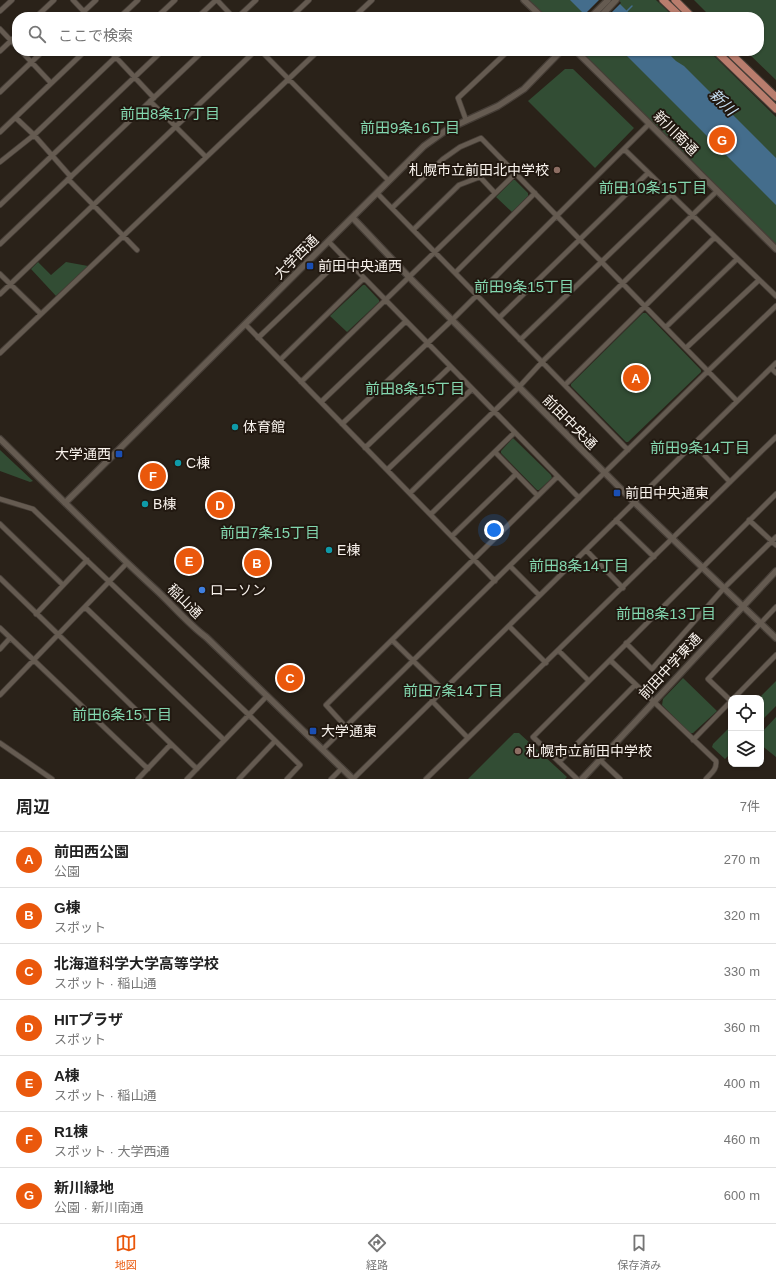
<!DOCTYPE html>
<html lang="ja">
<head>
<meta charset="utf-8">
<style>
  :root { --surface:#fff; --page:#f6f6f6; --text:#222; --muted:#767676; --line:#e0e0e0; --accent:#ea580c }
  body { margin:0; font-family:Helvetica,"Noto Sans JP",sans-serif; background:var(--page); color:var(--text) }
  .controls { position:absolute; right:12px; bottom:12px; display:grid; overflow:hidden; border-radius:8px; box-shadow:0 1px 3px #0004 }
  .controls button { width:36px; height:36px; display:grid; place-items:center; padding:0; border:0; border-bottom:1px solid var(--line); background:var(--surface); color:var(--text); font:20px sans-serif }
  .you { position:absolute; left:494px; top:530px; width:14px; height:14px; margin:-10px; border:3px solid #fff; border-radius:50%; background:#1a73e8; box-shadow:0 0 0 6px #1a73e833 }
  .badge { display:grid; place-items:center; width:26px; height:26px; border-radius:50%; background:var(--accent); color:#fff; font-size:13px; font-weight:700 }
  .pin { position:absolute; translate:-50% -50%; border:2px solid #fff; box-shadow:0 1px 4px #0006 }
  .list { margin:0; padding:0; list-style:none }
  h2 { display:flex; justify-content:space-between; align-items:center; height:52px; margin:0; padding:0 16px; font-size:17px }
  h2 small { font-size:13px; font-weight:400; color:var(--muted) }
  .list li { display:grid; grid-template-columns:26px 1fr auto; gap:12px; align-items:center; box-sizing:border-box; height:56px; padding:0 16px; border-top:1px solid var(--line) }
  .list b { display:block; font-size:15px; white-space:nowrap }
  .list p { margin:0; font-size:13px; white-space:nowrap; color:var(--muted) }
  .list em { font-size:13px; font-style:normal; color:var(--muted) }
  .icon { flex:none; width:22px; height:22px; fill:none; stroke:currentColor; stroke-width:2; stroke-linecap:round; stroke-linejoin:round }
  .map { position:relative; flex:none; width:776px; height:779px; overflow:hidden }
  .search { position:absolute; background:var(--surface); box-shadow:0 1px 3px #0004; left:12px; right:12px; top:12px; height:44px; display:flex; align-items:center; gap:10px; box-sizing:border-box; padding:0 14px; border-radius:16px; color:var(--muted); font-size:15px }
  .sheet { height:444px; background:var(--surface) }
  nav { display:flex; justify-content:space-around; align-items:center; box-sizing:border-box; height:56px; border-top:1px solid var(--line); background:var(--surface); font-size:11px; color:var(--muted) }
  nav a { display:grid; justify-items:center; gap:2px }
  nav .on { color:var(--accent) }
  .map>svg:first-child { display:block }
</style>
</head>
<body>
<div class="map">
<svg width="776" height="779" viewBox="0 0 776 779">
  <rect width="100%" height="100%" fill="#2a2219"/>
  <path fill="#324d34" d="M528,0h128l18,17h-129z
    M694,0h82v80l-30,-29h13v-34h-48z
    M580,51h129l67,66v128z
    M565,69h8l61,59 -39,40 -67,-67z
    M513,180h2l13,13v3l-16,16 -16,-15z
    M38,262l13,13 15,-13 22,4 -32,30 -25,-27z
    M363,285h2l14,15v2l-32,30 -17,-16z
    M643,313h3l55,57v2l-73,70h-2l-55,-56v-2z
    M513,438l38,37 1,3 -13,12h-2l-36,-37v-2z
    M0,450l33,31 -3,1 -30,-11z
    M683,678l34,33 -24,22h-3l-28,-28 1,-6z
    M776,681v25l-15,15v-23h-2z
    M776,717v40l-15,-12v-12z
    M731,726v27l-6,6 -13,-12 1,-3z
    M514,733h5l48,44 -2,2h-97z"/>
  <path fill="#446d8c" d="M570,0h46l17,17h-46z
    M622,51h44l10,10 8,5 92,92v47z"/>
  <path fill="#2a2219" d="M599,0h20l2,3 -14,14h-22l-2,-1z"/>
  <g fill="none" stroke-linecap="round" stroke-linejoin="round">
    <path stroke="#446d8c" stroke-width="1.5" d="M626,12l6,-6"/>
    <g stroke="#463e37" stroke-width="6">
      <path id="minor" d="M73,0l16,17
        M217,0l16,17
        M0,11l12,-11
        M36,17l18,-17
        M78,17l18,-17
        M120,17l18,-17
        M157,17l18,-17
        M198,17l18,-17
        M238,17l18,-17
        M291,17l18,-17
        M354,17l18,-17
        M0,29l17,18
        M0,51l17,-16
        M21,51l30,32
        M110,51l44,47
        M261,51l128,130
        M0,92l43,-41
        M150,101l56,56
        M16,118l18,17 37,42
        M466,120l-8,-22 50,-47
        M0,132l85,-81
        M625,150l151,146
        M0,162l34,-27 88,-84
        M68,179l69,71
        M377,193l251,257
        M0,205l162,-154
        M392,208l51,-49 17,-12 21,-9 256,263
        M413,230l46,-45 21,-8 15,16
        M329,242l250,256
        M0,244l203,-193
        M455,273l80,-80
        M0,274l41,40
        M0,294l255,-243
        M499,318l149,-145
        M245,324l250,257
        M666,327l71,-68
        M258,338l85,-81
        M520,340l151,-145
        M686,348l73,-68
        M0,353l318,-302
        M280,360l84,-82
        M771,368l5,5
        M301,382l214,-208
        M565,385l149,-147
        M321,402l85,-81
        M342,424l110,-104 197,-196
        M694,444l36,38
        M365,448l85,-81
        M495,452l43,44
        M387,470l85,-81
        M410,493l109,-106 23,-25 175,-171
        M0,499l33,10 216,206 51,50 -13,14
        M431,514l83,-81
        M616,520l38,37
        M749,520l27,25
        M0,524l63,61
        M452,536l64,-62
        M586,550l37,38
        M510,566l29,29
        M0,578l197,191
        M85,607l139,133
        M36,614l51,-54
        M509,626l37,37
        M0,628l148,141
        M392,640l51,50
        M626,643l26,26 72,-81 52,-51
        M0,649l10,-11
        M558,650l31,31
        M610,660l106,101c1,9 -5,12 -10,18
        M0,695l127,-132
        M734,698l42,-43
        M432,701l36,37
        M731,701l-23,-22 68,-72
        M346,727l-20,-22 231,-228
        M693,740l38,-39
        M0,743l52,36
        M323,749l385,-378 68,-65
        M600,760l20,19
        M559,762l76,-77
        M138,779l33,-35
        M187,779l80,-83
        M239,779l36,-38
        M331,779l11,-11
        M353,779l423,-416
        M426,779l350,-342
        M577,779l-44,-42 243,-243"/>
    </g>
    <g stroke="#463e37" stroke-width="8">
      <path id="tertiary" d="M524,0l18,17
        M591,17l17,-17
        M600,17l16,-17
        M576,51l200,198
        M353,218l56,59 225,225 142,136
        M0,439c51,50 101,100 153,148 18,16 34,36 53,50l147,142
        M65,503l359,-357 24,-17 50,-23 26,-17 37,-38
        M582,779l194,-208"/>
    </g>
    <g stroke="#463e37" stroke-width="9">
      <path id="primary" d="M663,0l18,17
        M675,0l17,17
        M716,51l60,58
        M728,51l48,46"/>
    </g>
    <use href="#minor" stroke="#655b51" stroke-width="4.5"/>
    <use href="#tertiary" stroke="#655b51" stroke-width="5.5"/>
    <use href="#primary" stroke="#b97d6d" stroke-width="7"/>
  </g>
  <g fill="#8d6e63" stroke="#211810" stroke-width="1.5">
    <circle cx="557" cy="170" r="4"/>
    <circle cx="518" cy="751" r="4"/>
  </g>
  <g fill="#1a4fb4" stroke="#211810" stroke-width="1.5">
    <rect x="306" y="262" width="8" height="8" rx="2"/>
    <rect x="115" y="450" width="8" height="8" rx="2"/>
    <rect x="613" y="489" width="8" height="8" rx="2"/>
    <rect x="309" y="727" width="8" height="8" rx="2"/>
  </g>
  <g fill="#0f9aa8" stroke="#211810" stroke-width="1.5">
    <circle cx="235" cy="427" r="4"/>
    <circle cx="178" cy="463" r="4"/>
    <circle cx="145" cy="504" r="4"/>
    <circle cx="329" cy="550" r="4"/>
  </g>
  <circle fill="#3f7fe0" stroke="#211810" stroke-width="1.5" cx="202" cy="590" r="4"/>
  <g text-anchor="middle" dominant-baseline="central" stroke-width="4" stroke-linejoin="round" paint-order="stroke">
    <g font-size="14" fill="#f9f3ed" stroke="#211810">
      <text transform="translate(676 133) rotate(45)">新川南通</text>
      <text transform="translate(296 257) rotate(-45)">大学西通</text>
      <text transform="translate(570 422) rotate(45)">前田中央通</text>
      <text transform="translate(185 601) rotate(45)">稲山通</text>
      <text transform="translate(670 666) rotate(-47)">前田中学東通</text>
    </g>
    <g font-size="14" fill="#f9f3ed" stroke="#211810" text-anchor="start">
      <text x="549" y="170" text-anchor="end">札幌市立前田北中学校</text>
      <text x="318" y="266">前田中央通西</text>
      <text x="243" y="427">体育館</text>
      <text x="111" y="454" text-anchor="end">大学通西</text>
      <text x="186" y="463">C棟</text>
      <text x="625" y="493">前田中央通東</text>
      <text x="153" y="504">B棟</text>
      <text x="337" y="550">E棟</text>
      <text x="210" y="590">ローソン</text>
      <text x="321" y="731">大学通東</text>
      <text x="526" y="751">札幌市立前田中学校</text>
    </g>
    <g font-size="15" font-style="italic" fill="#c7e1f6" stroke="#211810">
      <text transform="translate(723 102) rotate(44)">新川</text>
    </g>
    <g font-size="15" fill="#83d7af" stroke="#211810">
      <text x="170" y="113">前田8条17丁目</text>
      <text x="410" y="127">前田9条16丁目</text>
      <text x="653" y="187">前田10条15丁目</text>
      <text x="524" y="286">前田9条15丁目</text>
      <text x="415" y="388">前田8条15丁目</text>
      <text x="700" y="447">前田9条14丁目</text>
      <text x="270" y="532">前田7条15丁目</text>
      <text x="579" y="565">前田8条14丁目</text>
      <text x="666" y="613">前田8条13丁目</text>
      <text x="453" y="690">前田7条14丁目</text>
      <text x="122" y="714">前田6条15丁目</text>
    </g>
  </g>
</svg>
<div class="controls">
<button><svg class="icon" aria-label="locate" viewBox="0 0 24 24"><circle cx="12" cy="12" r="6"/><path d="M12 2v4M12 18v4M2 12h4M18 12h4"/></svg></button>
<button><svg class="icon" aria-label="layers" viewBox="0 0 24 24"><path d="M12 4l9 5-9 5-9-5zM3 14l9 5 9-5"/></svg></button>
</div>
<div class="you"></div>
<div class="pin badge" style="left:636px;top:378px">A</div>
<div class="pin badge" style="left:257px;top:563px">B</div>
<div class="pin badge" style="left:290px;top:678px">C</div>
<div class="pin badge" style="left:220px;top:505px">D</div>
<div class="pin badge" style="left:189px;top:561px">E</div>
<div class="pin badge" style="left:153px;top:476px">F</div>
<div class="pin badge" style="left:722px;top:140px">G</div>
<div class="search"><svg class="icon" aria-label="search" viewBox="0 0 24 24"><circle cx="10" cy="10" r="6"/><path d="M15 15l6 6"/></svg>ここで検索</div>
</div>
<section class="sheet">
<h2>周辺<small>7件</small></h2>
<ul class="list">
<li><span class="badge">A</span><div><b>前田西公園</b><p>公園</p></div><em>270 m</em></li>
<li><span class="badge">B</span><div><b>G棟</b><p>スポット</p></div><em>320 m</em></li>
<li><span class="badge">C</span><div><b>北海道科学大学高等学校</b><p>スポット · 稲山通</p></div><em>330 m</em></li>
<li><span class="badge">D</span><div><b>HITプラザ</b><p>スポット</p></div><em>360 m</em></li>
<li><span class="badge">E</span><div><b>A棟</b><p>スポット · 稲山通</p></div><em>400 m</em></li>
<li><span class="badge">F</span><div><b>R1棟</b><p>スポット · 大学西通</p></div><em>460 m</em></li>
<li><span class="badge">G</span><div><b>新川緑地</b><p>公園 · 新川南通</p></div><em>600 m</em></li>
</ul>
</section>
<nav>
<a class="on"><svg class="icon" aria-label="map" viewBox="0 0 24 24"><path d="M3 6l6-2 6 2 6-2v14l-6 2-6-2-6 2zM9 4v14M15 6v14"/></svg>地図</a>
<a><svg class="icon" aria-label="directions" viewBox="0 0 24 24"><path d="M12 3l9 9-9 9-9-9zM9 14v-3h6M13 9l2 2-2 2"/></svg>経路</a>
<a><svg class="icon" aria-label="saved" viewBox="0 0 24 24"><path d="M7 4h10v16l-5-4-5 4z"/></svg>保存済み</a>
</nav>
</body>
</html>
